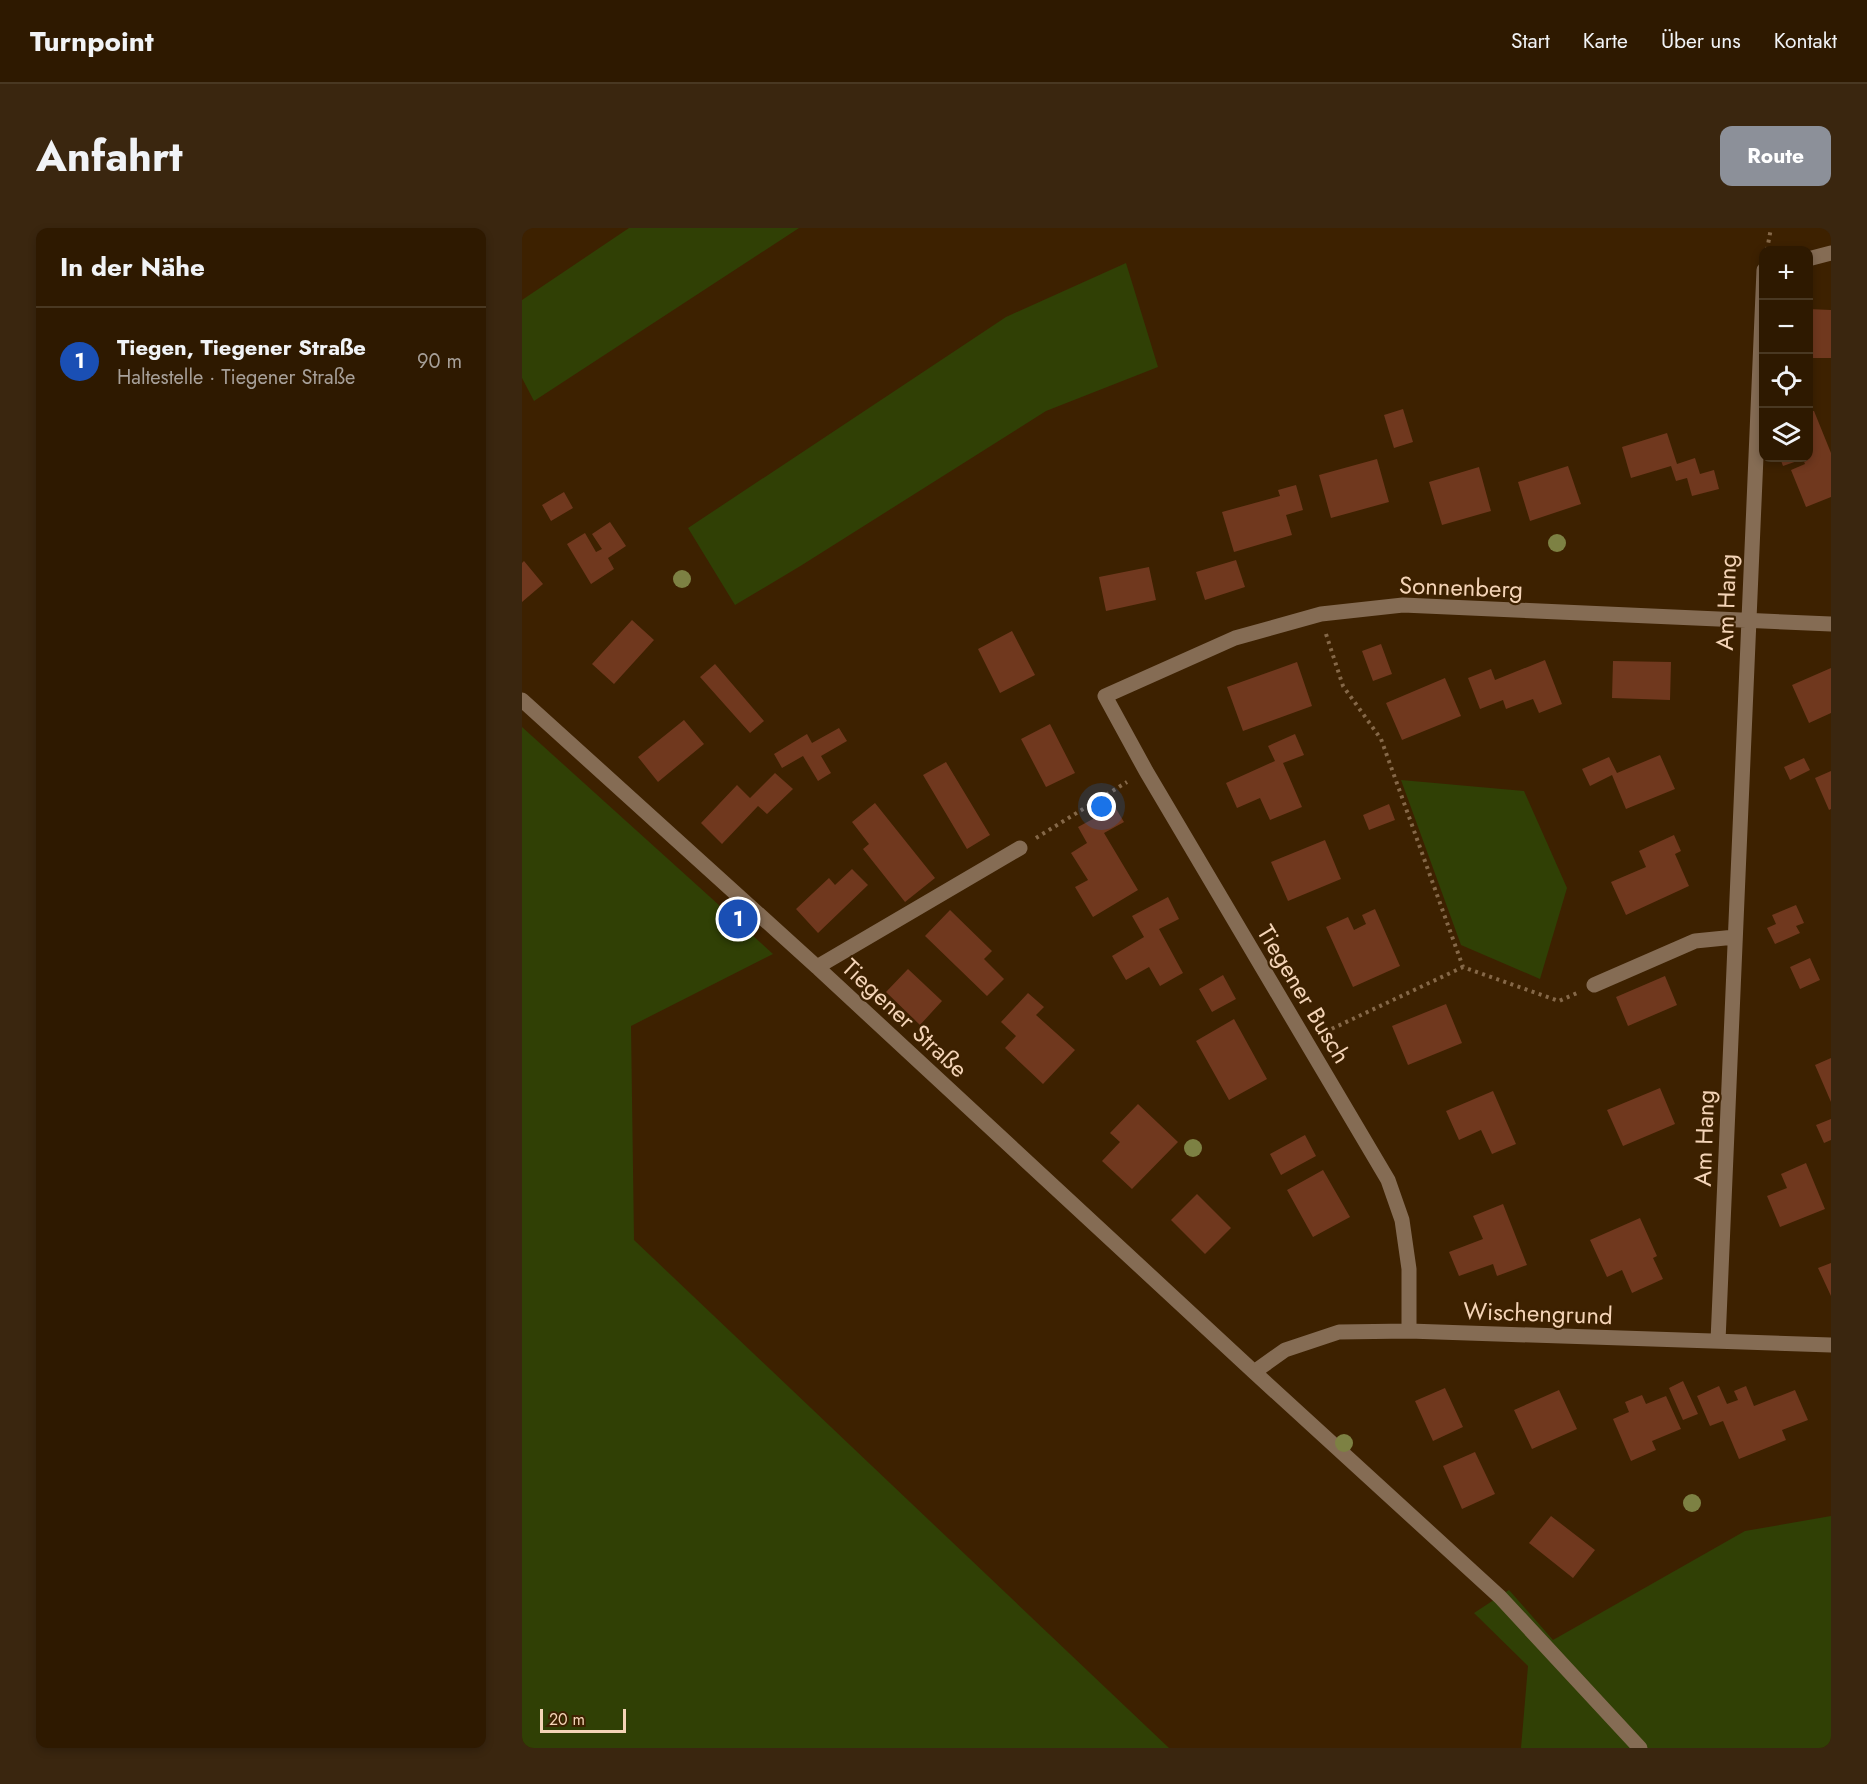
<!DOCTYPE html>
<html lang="de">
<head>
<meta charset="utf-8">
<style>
  :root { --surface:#2e1900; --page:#3a260f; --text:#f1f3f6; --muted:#a7a099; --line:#493822; --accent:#8c9099 }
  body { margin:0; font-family:Jost,sans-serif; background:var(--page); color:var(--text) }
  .controls { position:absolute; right:18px; top:18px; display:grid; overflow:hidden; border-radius:12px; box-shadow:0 3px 9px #0003 }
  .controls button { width:54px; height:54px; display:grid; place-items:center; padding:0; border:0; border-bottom:2px solid var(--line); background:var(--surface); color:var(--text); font:30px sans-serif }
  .scale { position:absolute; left:18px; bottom:15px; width:86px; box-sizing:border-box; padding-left:6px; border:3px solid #f4d4b7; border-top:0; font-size:16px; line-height:21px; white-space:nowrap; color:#f4d4b7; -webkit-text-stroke:4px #3d2100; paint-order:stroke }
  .you { position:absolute; left:580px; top:579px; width:21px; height:21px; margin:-15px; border:4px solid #fff; border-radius:50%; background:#1a73e8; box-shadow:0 0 0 9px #1a73e833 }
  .badge { display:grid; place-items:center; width:39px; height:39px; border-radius:50%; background:var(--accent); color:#fff; font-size:20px; font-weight:700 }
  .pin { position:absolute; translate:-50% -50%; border:3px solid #fff; box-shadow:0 2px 6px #0006 }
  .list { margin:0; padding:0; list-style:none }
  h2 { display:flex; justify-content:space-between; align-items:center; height:78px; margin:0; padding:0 24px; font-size:26px }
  h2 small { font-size:20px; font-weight:400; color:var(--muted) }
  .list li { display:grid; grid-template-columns:39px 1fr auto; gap:18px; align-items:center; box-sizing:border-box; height:108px; padding:0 24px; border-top:2px solid var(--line) }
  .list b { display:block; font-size:22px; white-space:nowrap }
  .list p { margin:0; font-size:20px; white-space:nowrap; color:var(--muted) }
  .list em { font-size:20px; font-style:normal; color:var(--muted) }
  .icon { flex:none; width:33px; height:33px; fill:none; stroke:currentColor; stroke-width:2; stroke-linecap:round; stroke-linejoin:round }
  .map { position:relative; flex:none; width:1309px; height:1520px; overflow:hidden; border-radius:12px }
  header { display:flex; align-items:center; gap:36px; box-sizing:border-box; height:84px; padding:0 30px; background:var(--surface); border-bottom:2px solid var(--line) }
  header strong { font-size:28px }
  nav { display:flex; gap:33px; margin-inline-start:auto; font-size:21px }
  .intro { display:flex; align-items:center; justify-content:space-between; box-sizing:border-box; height:144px; padding:0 36px }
  h1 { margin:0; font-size:42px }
  .button { padding:15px 27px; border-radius:12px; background:var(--accent); color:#fff; font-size:21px; font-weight:700 }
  main { display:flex; gap:36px; padding:0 36px }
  aside { flex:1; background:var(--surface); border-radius:12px; box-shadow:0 3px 9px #0003 }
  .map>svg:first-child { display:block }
</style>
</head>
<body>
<header>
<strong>Turnpoint</strong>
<nav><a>Start</a><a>Karte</a><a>Über uns</a><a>Kontakt</a></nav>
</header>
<div class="intro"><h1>Anfahrt</h1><a class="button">Route</a></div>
<main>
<aside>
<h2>In der Nähe<small></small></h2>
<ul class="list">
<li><span class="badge" style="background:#1a4fb4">1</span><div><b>Tiegen, Tiegener Straße</b><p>Haltestelle · Tiegener Straße</p></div><em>90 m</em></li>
</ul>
</aside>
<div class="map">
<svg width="1309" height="1520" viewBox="0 0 1309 1520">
  <rect width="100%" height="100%" fill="#3d2100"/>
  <path fill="#304005" d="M107,0h170l-265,173 -12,-23v-78z
    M604,35l32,104 -112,44 -244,154 -67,40 -47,-77 318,-211z
    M0,499l251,227 -142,72 3,214 535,508h-647z
    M879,552l123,11 43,97 -27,91 -79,-34z
    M1309,1288v232h-310l7,-82 -54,-53 35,-23 44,50 192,-109z"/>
  <path fill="#70381e" d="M1286,81l23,1v48h-23z
    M881,181l10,33 -19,6 -10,-33z
    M1286,183h6l17,42v44l-25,10 -15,-37 14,-6 -2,-5 -20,7 -3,-8h28z
    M1145,205l10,31 18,-6 5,16 14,-4 5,19 -27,7 -5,-18 -11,3 -5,-15 -40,12 -9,-31z
    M855,231l12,43 -58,16 -12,-43z
    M1046,238l13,38 -51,17 -12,-39z
    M957,239l12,44 -49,14 -13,-43z
    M774,257l7,25 -17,5 6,20 -58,17 -12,-40 58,-16 -2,-6z
    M42,264l9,16 -22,13 -9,-16z
    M88,294l16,24 -18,12 6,11 -23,15 -24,-40 18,-11 11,19 6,-3 -10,-15z
    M714,332l9,27 -40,13 -9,-28z
    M2,333l19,23 -21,18v-39z
    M627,339l7,33 -50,11 -7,-34z
    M110,392l22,20 -40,44 -22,-20z
    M490,403l23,44 -35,18 -22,-44z
    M859,416l11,30 -19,7 -11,-30z
    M1023,432l17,44 -23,9 -6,-14 -27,10 -3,-9 -23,9 -12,-31 23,-9 4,11z
    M1091,433l58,1 -1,38 -58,-2z
    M775,434l15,44 -69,25 -16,-44z
    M193,436l49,57 -14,12 -50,-56z
    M1309,440v45l-22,10 -17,-38z
    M923,450l16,38 -59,24 -16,-37z
    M162,492l20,24 -46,38 -20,-25z
    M528,496l25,49 -29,14 -25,-48z
    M317,500l8,13 -26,15 10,17 -13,8 -15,-25 -21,12 -8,-14 33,-20 5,9z
    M773,506l9,21 -21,8 19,44 -32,13 -10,-22 -23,10 -11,-25 49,-22 -7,-15z
    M1138,527l15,34 -49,20 -14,-34 -22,11 -8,-17 27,-12 8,16z
    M1282,530l6,12 -20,10 -6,-13z
    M424,534l44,73 -23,14 -44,-74z
    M1309,543v38l-2,1 -14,-32z
    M253,545l18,16 -26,25 -9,-8 -36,38 -21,-21 36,-38 13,13z
    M353,575l60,75 -30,24 -42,-53 6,-5 -17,-22z
    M867,576l6,16 -26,10 -6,-15z
    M593,579l9,15 -20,11 34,57 -45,27 -18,-30 13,-7 -17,-27 16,-10 -9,-16z
    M1152,607l7,16 -6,3 14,32 -63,29 -15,-33 35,-15 -7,-16z
    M803,612l16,39 -53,22 -17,-39z
    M330,641l16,16 -50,48 -22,-24 33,-31 6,7z
    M646,669l11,22 -20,10 24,44 -23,13 -11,-19 -23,13 -14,-24 32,-19 -12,-21z
    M1274,677l8,18 -8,3 4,7 -25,11 -8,-16 9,-4 -4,-9z
    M853,681l25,57 -47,21 -27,-60 22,-10 6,13 12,-6 -4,-9z
    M428,682l42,41 -8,8 20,20 -17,17 -62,-60z
    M1288,730l10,22 -20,9 -10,-22z
    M386,741l34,32 -22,24 -34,-33z
    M701,747l13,24 -24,13 -13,-23z
    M1143,748l12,29 -49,21 -12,-29z
    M506,765l16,14 -8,8 39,35 -32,34 -38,-36 11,-12 -15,-14z
    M924,776l16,39 -54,22 -16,-39z
    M712,791l33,60 -38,21 -33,-59z
    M1309,830v44l-16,-37z
    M1138,860l15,36 -52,22 -16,-36z
    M971,863l23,53 -24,10 -11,-24 -22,10 -13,-29z
    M616,876l40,38 -46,47 -30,-28 18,-19 -10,-9z
    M1309,891v21l-7,3 -8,-18z
    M783,907l11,21 -35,19 -11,-21z
    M1284,935l19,46 -45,18 -13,-31 20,-8 -6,-14z
    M801,942l27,47 -37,20 -26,-47z
    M675,966l34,34 -26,26 -34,-34z
    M981,976l24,61 -30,11 -4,-12 -34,12 -10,-24 34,-13 -10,-23z
    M1118,990l17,38 -4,2 10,21 -31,14 -10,-23 -15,7 -17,-37z
    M1309,1035v33l-13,-28z
    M1161,1153l15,33 -15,6 -14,-32z
    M1197,1158l8,18 11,-4 -4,-9 12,-5 8,20 41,-16 13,30 -26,10 4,10 -47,19 -16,-38 -13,5 -13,-30z
    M923,1160l18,39 -30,14 -18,-40z
    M1037,1162l18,39 -45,20 -18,-39z
    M1120,1167l4,9 20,-8 15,33 -29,12 4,9 -25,11 -18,-42 16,-7 -4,-10z
    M953,1224l20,42 -33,15 -19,-43z
    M1029,1288l44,34 -22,28 -44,-35z"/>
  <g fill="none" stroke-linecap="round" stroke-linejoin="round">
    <path stroke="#856848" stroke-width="4" stroke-dasharray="3 4.5" stroke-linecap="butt" d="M1245,22l4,-22
      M804,406l17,52 38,53 82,228 96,34 18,-8
      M514,610l91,-56
      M803,804l138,-65"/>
    <path stroke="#856c54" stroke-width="15" d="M1286,31l23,-6
      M0,472l295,267 437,405 246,225 140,151
      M295,739l203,-119
      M1072,757l101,-44 40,-4
      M887,1103v-62l-7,-49 -14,-40 -242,-409 -41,-75 130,-58 86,-24 82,-9 428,19
      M1196,1113l46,-1071
      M732,1144l31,-22 54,-18 70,-1 422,14"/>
  </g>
  <g fill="#7d8143">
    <circle cx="1035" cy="315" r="9"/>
    <circle cx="160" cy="351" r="9"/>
    <circle cx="671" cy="920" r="9"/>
    <circle cx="822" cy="1215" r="9"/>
    <circle cx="1170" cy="1275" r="9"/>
  </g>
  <g text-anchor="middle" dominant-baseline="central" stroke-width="4.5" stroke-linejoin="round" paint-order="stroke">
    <g font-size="24" fill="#f4d4b7" stroke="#3d2100">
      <text transform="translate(939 359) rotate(2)">Sonnenberg</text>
      <text transform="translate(1204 374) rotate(-88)">Am Hang</text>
      <text transform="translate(782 766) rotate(59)">Tiegener Busch</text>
      <text transform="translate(383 790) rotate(43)">Tiegener Straße</text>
      <text transform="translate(1182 910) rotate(-88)">Am Hang</text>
      <text transform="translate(1016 1085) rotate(2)">Wischengrund</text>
    </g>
  </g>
</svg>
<div class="controls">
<button>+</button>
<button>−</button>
<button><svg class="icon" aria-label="locate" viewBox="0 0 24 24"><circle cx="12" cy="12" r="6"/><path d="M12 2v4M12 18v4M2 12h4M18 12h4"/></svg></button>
<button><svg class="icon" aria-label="layers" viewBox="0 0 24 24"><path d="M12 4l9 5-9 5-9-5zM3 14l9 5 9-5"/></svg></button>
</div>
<div class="scale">20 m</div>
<div class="you"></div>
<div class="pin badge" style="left:216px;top:691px;background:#1a4fb4">1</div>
</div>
</main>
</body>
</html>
